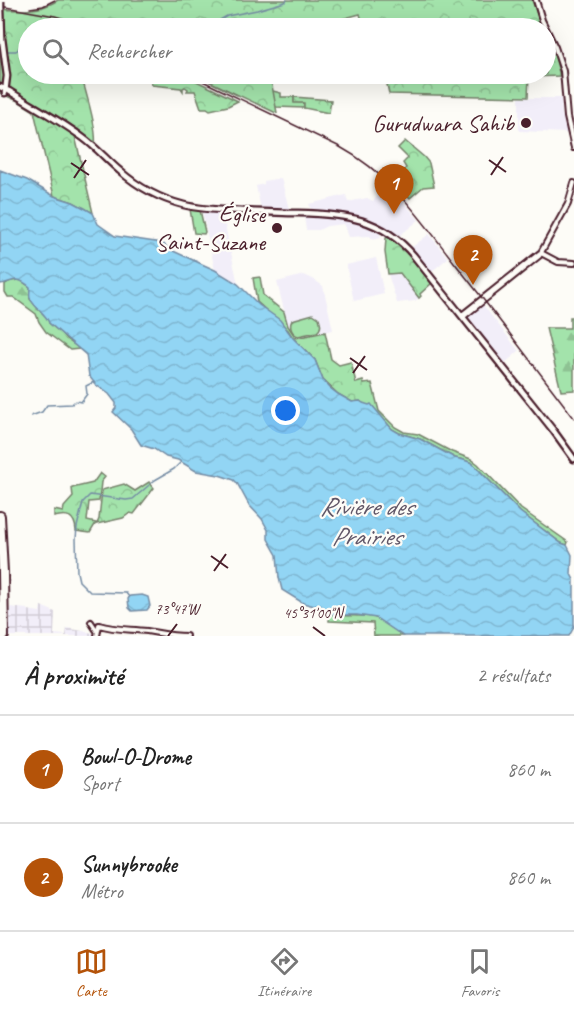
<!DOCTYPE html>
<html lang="fr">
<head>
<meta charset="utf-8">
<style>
  :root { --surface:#fff; --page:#f6f6f6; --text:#222; --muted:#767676; --line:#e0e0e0; --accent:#b45309 }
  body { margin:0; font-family:Caveat,sans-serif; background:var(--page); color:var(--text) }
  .you { position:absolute; left:286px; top:411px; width:21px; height:21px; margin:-15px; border:4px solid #fff; border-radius:50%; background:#1a73e8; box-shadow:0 0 0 9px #1a73e833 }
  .badge { display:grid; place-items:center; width:39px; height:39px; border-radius:50%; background:var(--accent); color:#fff; font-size:20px; font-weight:700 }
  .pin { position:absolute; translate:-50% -50px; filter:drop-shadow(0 2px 3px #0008) }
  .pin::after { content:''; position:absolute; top:32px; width:21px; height:18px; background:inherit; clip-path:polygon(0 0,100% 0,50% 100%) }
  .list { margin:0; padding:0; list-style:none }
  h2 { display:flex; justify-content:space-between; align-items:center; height:78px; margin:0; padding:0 24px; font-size:26px }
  h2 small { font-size:20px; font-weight:400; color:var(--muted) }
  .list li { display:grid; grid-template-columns:39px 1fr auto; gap:18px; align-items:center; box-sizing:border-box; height:108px; padding:0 24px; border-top:2px solid var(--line) }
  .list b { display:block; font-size:22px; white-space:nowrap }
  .list p { margin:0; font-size:20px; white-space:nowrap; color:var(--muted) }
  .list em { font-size:20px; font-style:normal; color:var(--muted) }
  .icon { flex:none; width:33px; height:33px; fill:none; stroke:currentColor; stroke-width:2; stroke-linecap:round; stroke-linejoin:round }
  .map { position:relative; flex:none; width:574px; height:636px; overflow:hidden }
  .search { position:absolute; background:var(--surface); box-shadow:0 6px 24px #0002; left:18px; right:18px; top:18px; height:66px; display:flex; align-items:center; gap:15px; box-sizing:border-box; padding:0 21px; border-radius:33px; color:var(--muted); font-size:22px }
  .sheet { height:294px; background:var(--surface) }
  nav { display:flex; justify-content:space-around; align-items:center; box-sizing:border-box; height:84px; border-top:2px solid var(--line); background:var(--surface); font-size:16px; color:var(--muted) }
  nav a { display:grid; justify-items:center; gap:3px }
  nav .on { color:var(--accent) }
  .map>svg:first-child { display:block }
</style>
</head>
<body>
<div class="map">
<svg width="574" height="636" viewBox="0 0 574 636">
  <defs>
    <pattern id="industrial-grid" width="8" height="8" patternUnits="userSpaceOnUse" patternTransform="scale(1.5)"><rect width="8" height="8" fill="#f2eef9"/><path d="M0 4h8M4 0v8" fill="none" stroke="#d1ccd6"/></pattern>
    <pattern id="forest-firs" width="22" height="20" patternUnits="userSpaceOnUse" patternTransform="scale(1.5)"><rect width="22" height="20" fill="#a3e3ab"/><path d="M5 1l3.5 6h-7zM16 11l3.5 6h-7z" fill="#8ec293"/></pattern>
    <pattern id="park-crowns" width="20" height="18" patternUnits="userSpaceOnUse" patternTransform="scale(1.5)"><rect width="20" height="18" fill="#a3e3ab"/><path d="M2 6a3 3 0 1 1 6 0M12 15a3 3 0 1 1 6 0" fill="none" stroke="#8ec293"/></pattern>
    <pattern id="water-waves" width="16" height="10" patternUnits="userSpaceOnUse" patternTransform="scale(1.5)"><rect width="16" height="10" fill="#92d5f4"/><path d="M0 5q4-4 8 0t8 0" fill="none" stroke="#7fb6d1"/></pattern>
  </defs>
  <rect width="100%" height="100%" fill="#fdfcf7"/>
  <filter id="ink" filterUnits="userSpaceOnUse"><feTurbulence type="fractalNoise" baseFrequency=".0167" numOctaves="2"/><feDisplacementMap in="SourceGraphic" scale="12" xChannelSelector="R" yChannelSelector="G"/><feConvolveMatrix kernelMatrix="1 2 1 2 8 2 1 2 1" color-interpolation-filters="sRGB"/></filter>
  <g filter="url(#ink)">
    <path fill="#f2eef9" d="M519,98h42l1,16 5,19 -48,-2z
      M281,178l8,31 -3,1 -25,-1 -5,-23 8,-2v-3z
      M389,185l30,35 -20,16 -18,-11 -2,6 2,7 -8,2 -3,-4 -21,1 -5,-13 -17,2 -8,4h-13l-2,-14h8v-5l-3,-7 37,-9 2,7 19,-4 6,3z
      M202,211l20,1 16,72 -23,-14z
      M429,234l19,24 -17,14 -20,-24z
      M376,258l8,36 -30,7 -8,-36z
      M400,272l19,26 -4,3 -18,2 -9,-29z
      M304,275l9,4 10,7 10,44 -37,8 -8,-12 -11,-44z
      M483,305l36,46 -15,13 -36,-46z"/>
    <path fill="url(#industrial-grid)" d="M41,606l14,6 -1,22 12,1 1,-7 26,5v3h-83v-29l17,2 1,1 12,2z"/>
    <path fill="#a3e3ab" stroke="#76816b" stroke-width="1.5" d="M194,74h45l34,17 8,2v4h13v5l10,1v5l-28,-1 -29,-17 -10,5z
      M313,314l6,4c2,6 3,10 -2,14l-19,4c-7,-3 -9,-10 -6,-16z"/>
    <path fill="url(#forest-firs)" stroke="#76816b" stroke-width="1.5" d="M20,280l10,7v12l9,11 9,8 1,5 12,10 5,6 14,10 -10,1 -24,-18 -7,-10 -3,-8 -23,-17h-5l-3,-5v-8l5,-3z
      M570,317h4v73l-13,1 -15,-63h24z"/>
    <path fill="url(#park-crowns)" stroke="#76816b" stroke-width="1.5" d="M58,0h474l10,28h-173l-3,-8 -4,1 -2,-7 -22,6h-19l2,8h-293v46h53c4,17 19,61 13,76l-19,-14 18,77 -20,-11 -19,-6 -20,-85 -16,-10 -18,-8v-84c20,2 41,2 58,-9z
      M546,35l9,22 5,19 -31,1 -1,20 -139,-3 -4,-19h-6v-1h167z
      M150,74h32l56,27 -10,5 -18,4 -3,-2h-6l-6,-17h-8l1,-2 -3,-2 -2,1v3l-2,-3 -29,-3z
      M194,74h76l7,39 -3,-1z
      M294,97l37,3 -2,13 -25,-5v-5h-10z
      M405,141l19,16 5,6 5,23 -11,1 -13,11 -15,-16 11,-14 -3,-5 5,-5 -10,-10z
      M190,209l10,1 5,22 -1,2 -10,-1z
      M388,236l16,12 28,35 -12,11 1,2 -2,2 -19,-25 -12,1 -3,-22 1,-14z
      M260,277l3,18 21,17 4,14 8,12 29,-6 6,27 8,6 12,-3 5,21 7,-2 1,3 8,-1 7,28 16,16 9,5 14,2 34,18 19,7 7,5 43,45 47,33 -1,3 -6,-2 -41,-31 -48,-49 -8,-3 -9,-2 -35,-19 -21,-6 -7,-4 -21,-24c-4,1 -8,-1 -11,-4l-8,1 -14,-8 -15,-14 -8,-20 -22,-22 -5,-8 -31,-28 -4,-24z
      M100,473l5,4 -4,5 -2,19 -10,1 -2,19 9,2 -6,10 -14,-2c-1,-15 -8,-18 -22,-14v-7l9,2 1,-5 9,-10 -1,-9 21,-5z
      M149,482l5,6 -20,26 -4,-1 -7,5 -26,6 2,-5 3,-29 22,-6 11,7z
      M329,613c11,5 31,1 44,4 11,3 21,13 30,19h-29l-1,-13 -44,-2z"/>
    <path fill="url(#water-waves)" stroke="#758ca4" stroke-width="1.5" d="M0,170l27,10 27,16 19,6 15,8 5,3 5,11 17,12 47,7 9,7 44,20 23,14 21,21 21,15 13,18 22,22 8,20 7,8 8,6 14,8 8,-1 3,2 6,2 2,-1 21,25 7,4 21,6 35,19 9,2 8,3 48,49 41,31 6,2 5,10 -1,19 3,6v47l-5,9h-166l-27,-18 -19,-3h-23l-16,-8 -15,-4 -21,-13 -3,-12 -2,-23 -9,-16v-9l-6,-11 -13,-14 -12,-22 -3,-3 -15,-5 -23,-4 -18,-11 -12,-3 -12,-8 -13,-4 -10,-16 -18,-17 3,-4v-5l-7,-9 -13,-9 -7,-9 -3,-21 -37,-32c-3,-10 -15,-15 -19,-25 -1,-4 0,-7 0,-11 -15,-13 -16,-4 -30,-3z
      M142,595l6,2 2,9 -3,4 -15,1 -3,-3 -1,-9 2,-3z"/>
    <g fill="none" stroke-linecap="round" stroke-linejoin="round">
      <path stroke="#758ca4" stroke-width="1.5" d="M212,28l8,-8 7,-4 30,-6 28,-8 2,-2
        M5,51h11l12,-9
        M171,74l7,3h3l3,-3
        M76,401l5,1 6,-8 -1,-8 8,-4
        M31,416l11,-4 5,-7 25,-1 2,-2
        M129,597l-3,-4 -36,-1 -11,-11 -2,-9 -1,-33 1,-12 6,-25 7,-7 36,5 7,-1 22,-19 19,-11 7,-7"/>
      <g stroke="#4a1f2b" stroke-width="8">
        <path id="tertiary" d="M536,0l6,20 13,27 8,24 4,46 7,31
          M541,253l17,9 16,1
          M462,315l78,-62
          M463,317l76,-61 29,-52 6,-21
          M91,622l6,9
          M97,636l2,-11c16,5 31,4 48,6 13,2 25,5 39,5"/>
      </g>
      <g stroke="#4a1f2b" stroke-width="9">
        <path id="secondary" d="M1,8l1,30 5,38 -2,17
          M0,87l9,4c24,15 50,29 73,46 14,10 25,23 38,34 18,16 41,28 64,34 20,5 39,5 59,6 19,1 37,2 55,2 47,1 84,5 116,43l139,174 21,29"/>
      </g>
      <g stroke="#4a1f2b" stroke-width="12">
        <path id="motorway" d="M0,516l3,56 1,64"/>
      </g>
      <use href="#tertiary" stroke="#fdfcf7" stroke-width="4"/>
      <use href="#secondary" stroke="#fdfcf7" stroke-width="4.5"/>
      <use href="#motorway" stroke="#fdfcf7" stroke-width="8"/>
      <path stroke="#4a1f2b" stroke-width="1.5" d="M0,6l55,10 40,12
        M30,8l13,-2 12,-6
        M188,74l152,73c53,29 81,73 117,119 40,50 78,101 117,152"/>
      <g stroke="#4a1f2b" stroke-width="9" stroke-linecap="butt">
        <path id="secondary-bridge" d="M1,2v6"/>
      </g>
      <use href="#secondary-bridge" stroke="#fdfcf7" stroke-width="4.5"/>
    </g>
  </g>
  <path fill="none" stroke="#4a1f2b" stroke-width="2" d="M489,160l17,12M71,163l18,12M491,175l12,-18M74,178l12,-18M350,358l17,12M353,373l12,-17M211,556l17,12M214,571l12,-17M313,627l12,9M168,636l9,-12"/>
  <g fill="#4a1f2b" stroke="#fdfcf7" stroke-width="2">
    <circle cx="526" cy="123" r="6"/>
    <circle cx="277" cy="228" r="6"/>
  </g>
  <g text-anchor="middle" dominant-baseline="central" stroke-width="4.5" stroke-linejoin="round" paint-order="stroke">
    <g font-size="24" fill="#4a1f2b" stroke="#fdfcf7" text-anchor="end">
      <text x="514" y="123">Gurudwara Sahib</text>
      <text x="265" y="214">Église<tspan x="265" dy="28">Saint-Suzane</tspan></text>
    </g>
    <g font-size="26" font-style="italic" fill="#605667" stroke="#fdfcf7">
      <text x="366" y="506">Rivière des<tspan x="366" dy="30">Prairies</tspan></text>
    </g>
  </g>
  <g font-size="15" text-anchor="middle" fill="#4a1f2b" stroke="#fdfcf7" stroke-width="4.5" stroke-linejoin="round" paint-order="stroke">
    <text x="177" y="614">73°47'W</text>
    <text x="313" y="618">45°31'00"N</text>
  </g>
</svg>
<div class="you"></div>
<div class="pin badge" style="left:394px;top:214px">1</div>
<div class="pin badge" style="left:473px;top:285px">2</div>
<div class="search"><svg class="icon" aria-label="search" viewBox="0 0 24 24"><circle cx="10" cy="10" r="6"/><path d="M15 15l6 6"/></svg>Rechercher</div>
</div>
<section class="sheet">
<h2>À proximité<small>2 résultats</small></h2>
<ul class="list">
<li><span class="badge">1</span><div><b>Bowl-O-Drome</b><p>Sport</p></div><em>860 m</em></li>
<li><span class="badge">2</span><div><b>Sunnybrooke</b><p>Métro</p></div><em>860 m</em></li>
</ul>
</section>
<nav>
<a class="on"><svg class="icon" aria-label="map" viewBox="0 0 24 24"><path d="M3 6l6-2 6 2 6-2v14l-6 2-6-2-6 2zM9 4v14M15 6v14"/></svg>Carte</a>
<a><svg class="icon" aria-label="directions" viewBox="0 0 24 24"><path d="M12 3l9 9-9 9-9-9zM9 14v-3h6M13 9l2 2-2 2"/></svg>Itinéraire</a>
<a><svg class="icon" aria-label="saved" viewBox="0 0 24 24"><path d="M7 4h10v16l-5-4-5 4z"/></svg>Favoris</a>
</nav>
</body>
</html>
